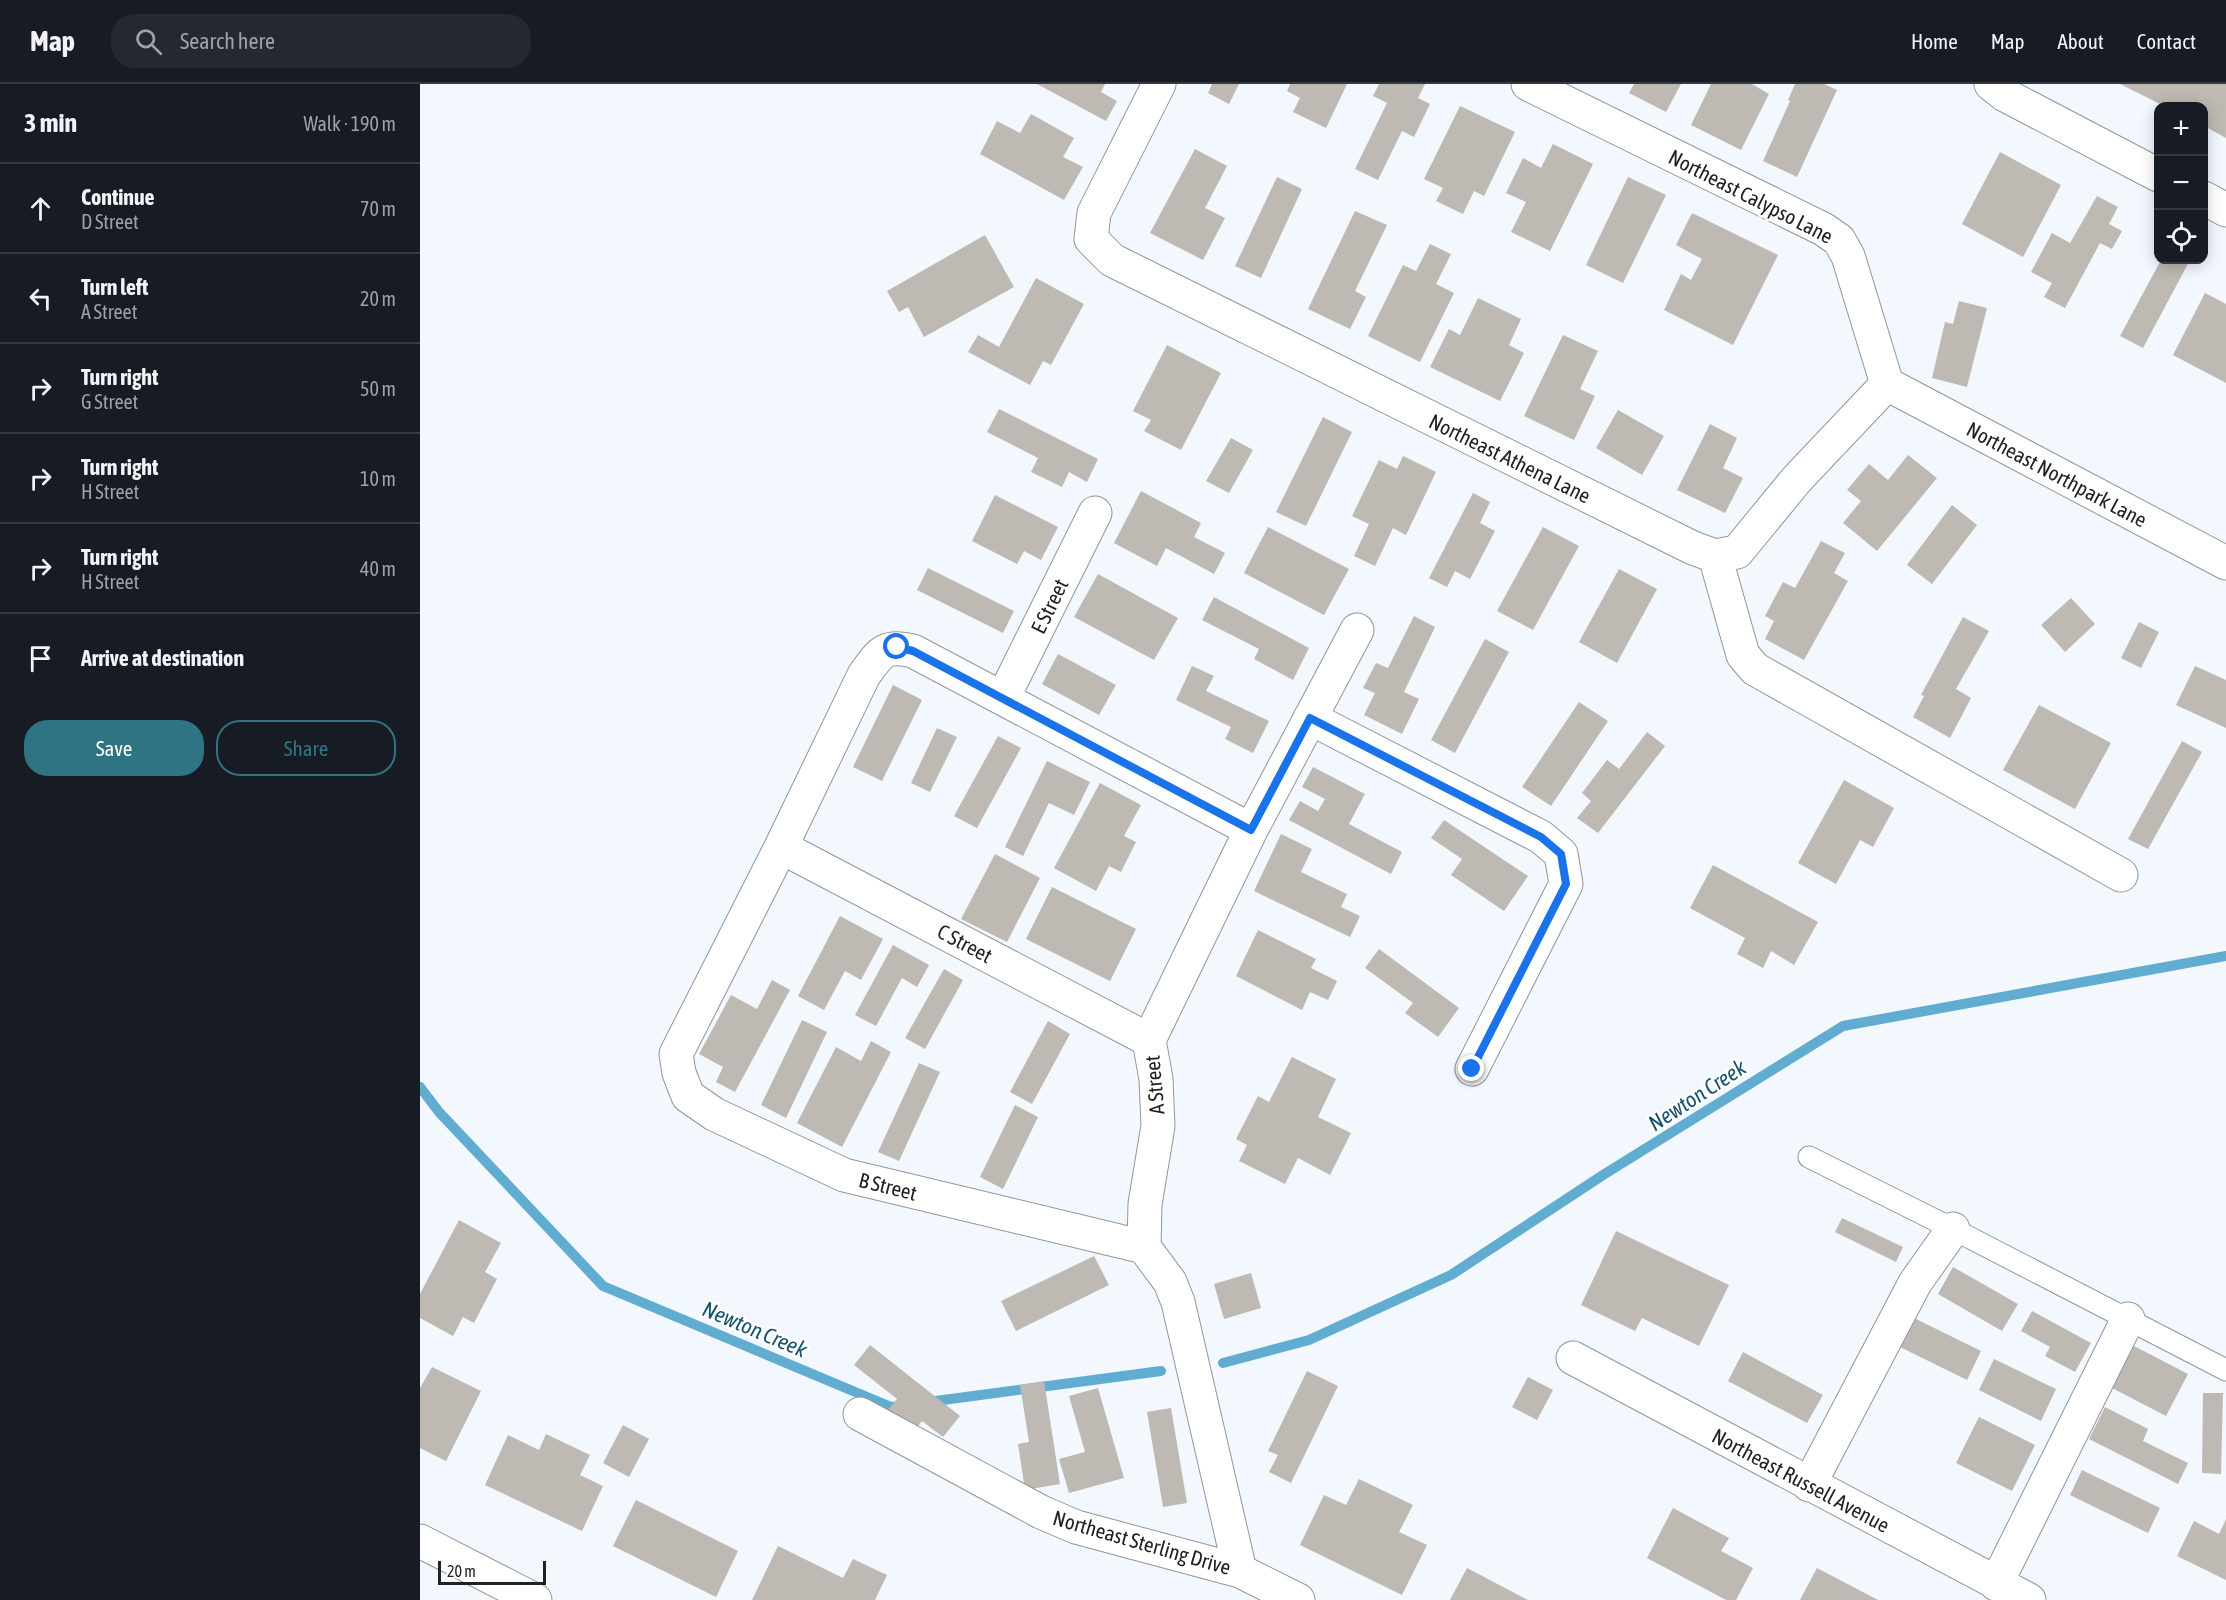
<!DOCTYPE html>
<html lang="en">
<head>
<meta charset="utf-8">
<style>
  :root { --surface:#171b24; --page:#242831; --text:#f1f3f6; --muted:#9ea1a6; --line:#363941; --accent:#2f7482 }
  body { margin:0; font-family:"Asap Condensed",sans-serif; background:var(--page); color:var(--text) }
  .controls { position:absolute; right:18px; top:18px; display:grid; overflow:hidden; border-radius:12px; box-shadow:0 3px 15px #0003 }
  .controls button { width:54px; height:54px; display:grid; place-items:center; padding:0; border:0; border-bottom:2px solid var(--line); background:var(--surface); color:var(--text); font:30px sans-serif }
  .scale { position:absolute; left:18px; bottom:15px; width:108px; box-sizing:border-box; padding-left:6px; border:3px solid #202224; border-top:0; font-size:16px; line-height:21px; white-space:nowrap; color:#202224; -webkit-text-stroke:4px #fff; paint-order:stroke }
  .stop { position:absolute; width:18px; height:18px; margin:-14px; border:4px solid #1a73e8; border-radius:50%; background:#fff }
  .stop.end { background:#1a73e8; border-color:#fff; box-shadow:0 2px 6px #0008 }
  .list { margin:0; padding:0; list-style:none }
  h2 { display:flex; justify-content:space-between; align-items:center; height:78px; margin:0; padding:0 24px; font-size:26px }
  h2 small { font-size:20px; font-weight:400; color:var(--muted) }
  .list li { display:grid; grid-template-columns:39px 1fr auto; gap:18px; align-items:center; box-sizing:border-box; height:90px; padding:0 24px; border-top:2px solid var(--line) }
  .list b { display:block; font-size:22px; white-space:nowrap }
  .list p { margin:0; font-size:20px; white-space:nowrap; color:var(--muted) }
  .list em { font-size:20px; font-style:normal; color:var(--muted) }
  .actions { display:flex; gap:12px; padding:18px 24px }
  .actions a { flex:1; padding:14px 0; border:2px solid var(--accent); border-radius:24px; text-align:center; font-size:21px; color:var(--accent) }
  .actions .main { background:var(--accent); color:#fff }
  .icon { flex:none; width:33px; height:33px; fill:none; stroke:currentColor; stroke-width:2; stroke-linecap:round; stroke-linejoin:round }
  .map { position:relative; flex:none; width:1806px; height:1516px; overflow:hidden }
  header { display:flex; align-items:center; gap:36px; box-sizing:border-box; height:84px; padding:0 30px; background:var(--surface); border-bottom:2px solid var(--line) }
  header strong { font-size:28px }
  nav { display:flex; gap:33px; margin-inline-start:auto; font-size:21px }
  .search { width:420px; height:54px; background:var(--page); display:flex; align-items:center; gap:15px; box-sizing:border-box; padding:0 21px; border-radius:24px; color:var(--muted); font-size:22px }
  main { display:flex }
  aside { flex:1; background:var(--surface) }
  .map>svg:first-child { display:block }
</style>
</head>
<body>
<header>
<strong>Map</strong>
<div class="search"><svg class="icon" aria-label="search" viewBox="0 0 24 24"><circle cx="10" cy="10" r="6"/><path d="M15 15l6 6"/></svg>Search here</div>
<nav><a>Home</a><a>Map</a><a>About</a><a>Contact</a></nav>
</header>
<main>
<aside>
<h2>3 min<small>Walk · 190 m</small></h2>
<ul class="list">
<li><svg class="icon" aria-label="ahead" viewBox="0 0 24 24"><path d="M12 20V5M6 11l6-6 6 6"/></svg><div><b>Continue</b><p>D Street</p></div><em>70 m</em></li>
<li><svg class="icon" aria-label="left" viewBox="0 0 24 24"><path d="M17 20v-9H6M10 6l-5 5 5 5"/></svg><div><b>Turn left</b><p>A Street</p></div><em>20 m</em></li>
<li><svg class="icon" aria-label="right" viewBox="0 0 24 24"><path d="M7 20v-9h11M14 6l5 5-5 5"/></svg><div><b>Turn right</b><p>G Street</p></div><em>50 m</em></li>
<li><svg class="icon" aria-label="right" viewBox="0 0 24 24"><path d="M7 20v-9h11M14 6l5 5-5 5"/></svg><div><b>Turn right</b><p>H Street</p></div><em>10 m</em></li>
<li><svg class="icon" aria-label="right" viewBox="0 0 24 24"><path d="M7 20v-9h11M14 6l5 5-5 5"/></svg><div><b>Turn right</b><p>H Street</p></div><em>40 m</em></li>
<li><svg class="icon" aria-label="arrive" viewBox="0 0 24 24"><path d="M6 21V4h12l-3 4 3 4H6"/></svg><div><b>Arrive at destination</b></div></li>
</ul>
<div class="actions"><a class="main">Save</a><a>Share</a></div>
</aside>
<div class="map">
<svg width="1806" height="1516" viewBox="0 0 1806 1516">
  <rect width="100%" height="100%" fill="#f2f8fe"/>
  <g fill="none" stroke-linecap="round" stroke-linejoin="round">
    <path stroke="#61acd1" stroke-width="10" d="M0,1003l19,25 164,174 288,121 13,-1
      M803,1279l86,-23 142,-65 152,-100 240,-149 383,-70
      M508,1318l233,-31"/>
  </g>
  <path fill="#beb9b2" d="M617,0h68l-4,8 16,9 -11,20z
    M792,0h27l-10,20 -21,-11z
    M870,0h57l-21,44 -33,-16 7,-14 -13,-7z
    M959,0h46l-7,14 12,6 -16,33 -12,-6 -24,49 -23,-11 32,-66 -14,-7z
    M1214,0h47l-15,28 -37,-19z
    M1291,0h41l17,10 -28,56 -50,-25z
    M1375,0h29l13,6 -40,87 -34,-16 27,-60 -2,-1z
    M1700,0h106v54l-22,-12v-20h-40z
    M1040,22l55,26 -31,64 -10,-5 -11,23 -27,-13 7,-13 -19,-9z
    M611,30l43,24 -11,19 20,10 -19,33 -84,-46 17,-33 23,12z
    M1133,60l40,20 -43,87 -39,-19 15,-30 -20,-9 17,-35 18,10z
    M775,65l32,17 -22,42 20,10 -22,42 -53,-27z
    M1580,68l61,33 -38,72 -61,-33z
    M857,93l25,12 -41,89 -26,-12z
    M1208,93l38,18 -43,88 -37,-18z
    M1677,112l21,11 -9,17 13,7 -10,18 -12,-6 -35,65 -21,-11 8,-14 -21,-11 21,-39 18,10z
    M935,127l32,14 -32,66 11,6 -16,32 -42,-20z
    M1272,129l86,42 -45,90 -69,-35 17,-36 10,6 11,-21 -26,-14z
    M565,151l29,52 -90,50 -16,-30 -9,5 -12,-21z
    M1010,160l21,10 -15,30 18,9 -34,69 -52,-26 35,-71 13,6z
    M1741,176h29l-47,88 -23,-12z
    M616,194l48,26 -33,61 -8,-4 -13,24 -62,-33 10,-17 21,12z
    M1785,209l21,11v79l-53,-28z
    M1058,214l43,21 -12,26 15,8 -24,48 -70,-34 19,-38 11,6z
    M1539,217l28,7 -20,79 -35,-9 13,-56 8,2z
    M1143,251l35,16 -18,38 15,7 -21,44 -50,-24z
    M747,261l54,28 -40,77 -37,-19 7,-11 -18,-9z
    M579,325l99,50 -11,23 -18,-10 -7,15 -31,-15 7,-14 -51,-26z
    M1198,326l46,26 -22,39 -46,-27z
    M903,333l29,15 -46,94 -30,-14z
    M1290,340l27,14 -14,30 20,10 -18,35 -48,-23z
    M811,354l22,12 -24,43 -23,-12z
    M1488,371l29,23 -60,73 -34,-28 18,-22 -14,-11 22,-26 19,16z
    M983,372l33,16 -30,63 -13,-7 -18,38 -21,-10 15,-32 -17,-8 27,-56 18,9z
    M721,407l60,32 -7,14 31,16 -11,21 -48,-26 -9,18 -43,-23z
    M1053,409l17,9 -10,21 15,8 -25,48 -15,-8 -8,16 -18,-9z
    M575,411l63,32 -17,33 -17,-9 -7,13 -45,-23z
    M1532,421l25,20 -45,59 -25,-19z
    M848,443l81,42 -25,46 -80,-42z
    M1123,443l36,19 -46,84 -36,-19z
    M1401,457l24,12 -11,20 14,8 -44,79 -39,-21 9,-18 -9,-5 18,-34 12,6z
    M508,484l86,43 -11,22 -86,-43z
    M1199,485l38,20 -40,74 -38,-21z
    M678,490l80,44 -24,42 -80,-43z
    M794,513l95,51 -16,32 -39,-21 5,-10 -57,-29z
    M1651,514l24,26 -30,28 -24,-27z
    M994,532l21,11 -31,65 15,7 -17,35 -38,-19 11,-22 -12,-5 13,-25 12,5z
    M1543,533l26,14 -33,58 15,9 -21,40 -37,-21 11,-21 -3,-1z
    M1719,538l20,10 -18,36 -20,-10z
    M1065,555l24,13 -54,101 -24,-13z
    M638,570l58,31 -17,30 -57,-31z
    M772,582l22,10 -8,15 63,30 -16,32 -28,-14 6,-12 -55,-27z
    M1775,582l31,14v48l-50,-23z
    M473,601l29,15 -40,81 -29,-14z
    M1159,618l29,19 -57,85 -29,-19z
    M1619,621l72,38 -36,66 -72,-39z
    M517,644l20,9 -27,55 -19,-9z
    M1227,648l18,14 -67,87 -21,-15 14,-17 -9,-8 25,-33 12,9z
    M578,652l23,12 -44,80 -23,-12z
    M1762,657l20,11 -54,97 -20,-10z
    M627,677l43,21 -16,33 -25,-12 -26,53 -18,-9z
    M893,683l52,27 -16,30 53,28 -11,22 -102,-54 11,-19 18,10 7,-12 -23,-12z
    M1424,696l50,28 -21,39 -13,-7 -24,44 -38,-21z
    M680,699l41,22 -17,31 12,6 -15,30 -12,-6 -13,25 -42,-23z
    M1024,736l84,56 -24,35 -53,-36 11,-16 -31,-21z
    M861,750l31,15 -11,23 46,22 -6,13 19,9 -10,21 -96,-46z
    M575,770l45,24 -33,64 -46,-23z
    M1293,781l105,57 -24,43 -23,-14 -8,17 -26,-14 8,-16 -55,-30z
    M632,803l84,42 -26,52 -84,-42z
    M420,832l43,23 -22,41 -16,-9 -21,39 -26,-14z
    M838,846l58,29 -5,9 26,13 -9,19 -18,-8 -8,18 -66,-34z
    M473,861l36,20 -12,22 -15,-9 -26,48 -21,-11z
    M959,865l80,59 -21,29 -33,-24 8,-10 -48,-35z
    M524,885l19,11 -38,69 -20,-11z
    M352,896l18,10 -55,102 -19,-10 7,-15 -24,-13 32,-59 26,14z
    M382,936l25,12 -41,86 -25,-13z
    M628,937l22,13 -38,70 -22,-12z
    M451,957l20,11 -49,95 -45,-24 39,-76 25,14z
    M872,973l44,22 -18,38 33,16 -21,42 -32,-17 -13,26 -46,-23 8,-16 -11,-6 22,-43 11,6z
    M499,979l21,9 -41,89 -21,-9z
    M595,1021l23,12 -35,72 -23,-12z
    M1422,1134l61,29 -7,15 -61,-30z
    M39,1136l42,23 -16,29 12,7 -23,44 -11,-6 -10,19 -33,-18v-24z
    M1196,1147l113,54 -30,61 -57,-28 -7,13 -54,-26z
    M674,1172l15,29 -93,46 -15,-30z
    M1533,1183l65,37 -16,27 -64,-37z
    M831,1189l10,35 -37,11 -10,-35z
    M1612,1227l59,32 -16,29 -30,-16 5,-9 -29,-16z
    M1494,1234l67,33 -14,29 -67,-33z
    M450,1261l90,71 -17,21 -21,-16 -9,12 -27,-21 11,-13 -43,-34z
    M1714,1262l54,28 -22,42 -54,-28z
    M1323,1268l80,43 -16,28 -79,-42z
    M1574,1275l62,30 -15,32 -62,-31z
    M12,1283l49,24 -35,70 -26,-13v-60z
    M887,1287l31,15 -47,97 -22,-11 9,-17 -10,-4z
    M1108,1293l25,13 -16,30 -25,-13z
    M624,1297l16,103 -35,6 -7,-46 11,-2 -9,-57z
    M678,1304l26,90 -55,15 -10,-34 26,-7 -16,-56z
    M1783,1309h20l-2,81 -19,-1z
    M1685,1323l43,22 -5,12 45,22 -10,21 -89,-45z
    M751,1324l16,95 -24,4 -16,-95z
    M1559,1333l56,28 -23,46 -56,-28z
    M203,1341l26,14 -20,38 -26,-14z
    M126,1350l44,21 -10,20 23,11 -21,45 -97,-46 23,-50 31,15z
    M1662,1386l78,38 -12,25 -78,-38z
    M939,1395l54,26 -14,27 28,13 -25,50 -102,-50 24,-50 22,10z
    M216,1416l102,51 -22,46 -103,-51z
    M1253,1424l56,30 -8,13 32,17 -17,32h-10l-79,-42z
    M1806,1435v61l-49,-24 17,-35 25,13z
    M358,1462l65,32 10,-19 34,16 -12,25h-123z
    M1047,1484l61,32h-78z
    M1397,1484l61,32h-78z"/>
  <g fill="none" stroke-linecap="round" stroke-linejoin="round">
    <g stroke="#91969c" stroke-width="23">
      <path id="service" d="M1389,1073l144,72 273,141"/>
    </g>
    <g stroke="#91969c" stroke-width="35">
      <path id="minor" d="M739,0l-65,129 -3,26 21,21 581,288 22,8 22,-4 60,-73 90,-95
        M1108,0l295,145 16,11 9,16 39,128
        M1571,0l14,11 153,80
        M1784,114l22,12
        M1467,300l339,179
        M1295,472l28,99 12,14 366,206
        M583,614l92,-185
        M890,634l231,119 20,17 5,30 -94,185
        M361,763l368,193
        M724,1163l-300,-72 -130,-61 -26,-18 -9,-23 -3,-19 105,-207 83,-172c16,-22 20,-31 49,-24l338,179
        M1153,1274l456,242
        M440,1330l181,98 35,15 164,44 58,29
        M1389,1401l106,-202 38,-54
        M820,1487l-62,-269 -8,-20 -26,-35 1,-43 13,-78 -2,-47 -7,-39 102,-210 106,-200
        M1576,1500l132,-265"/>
    </g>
    <g stroke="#91969c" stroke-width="35">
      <path id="tertiary" d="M0,1457l115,59"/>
    </g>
    <use href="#service" stroke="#fff" stroke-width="21"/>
    <use href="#minor" stroke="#fff" stroke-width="33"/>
    <use href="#tertiary" stroke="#fff" stroke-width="33"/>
  </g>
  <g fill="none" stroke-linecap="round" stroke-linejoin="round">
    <path stroke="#1a73e8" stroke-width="8" d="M477,563l16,4 338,179 59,-112 231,119 20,17 5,30 -94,185"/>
  </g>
  <g text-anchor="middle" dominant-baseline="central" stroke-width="5" stroke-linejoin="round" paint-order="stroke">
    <g font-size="21" fill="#202224" stroke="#fff">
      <text transform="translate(1331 112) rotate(27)">Northeast Calypso Lane</text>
      <text transform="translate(1090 374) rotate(26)">Northeast Athena Lane</text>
      <text transform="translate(1637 390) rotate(28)">Northeast Northpark Lane</text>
      <text transform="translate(629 522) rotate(-64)">E Street</text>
      <text transform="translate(545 859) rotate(28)">C Street</text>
      <text transform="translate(734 1001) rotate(-95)">A Street</text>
      <text transform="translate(468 1102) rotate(14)">B Street</text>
      <text transform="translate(1381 1396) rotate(28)">Northeast Russell Avenue</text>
      <text transform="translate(722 1458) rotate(16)">Northeast Sterling Drive</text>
    </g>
    <g font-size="22" font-style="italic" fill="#17536c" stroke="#fff">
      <text transform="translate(1277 1011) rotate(-33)">Newton Creek</text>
      <text transform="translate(335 1245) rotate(23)">Newton Creek</text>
    </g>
  </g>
</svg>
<div class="controls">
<button>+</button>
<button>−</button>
<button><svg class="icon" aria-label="locate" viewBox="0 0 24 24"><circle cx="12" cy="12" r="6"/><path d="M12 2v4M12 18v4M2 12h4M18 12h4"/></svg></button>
</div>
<div class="scale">20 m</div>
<div class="stop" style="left:477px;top:563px"></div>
<div class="stop end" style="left:1052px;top:985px"></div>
</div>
</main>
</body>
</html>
